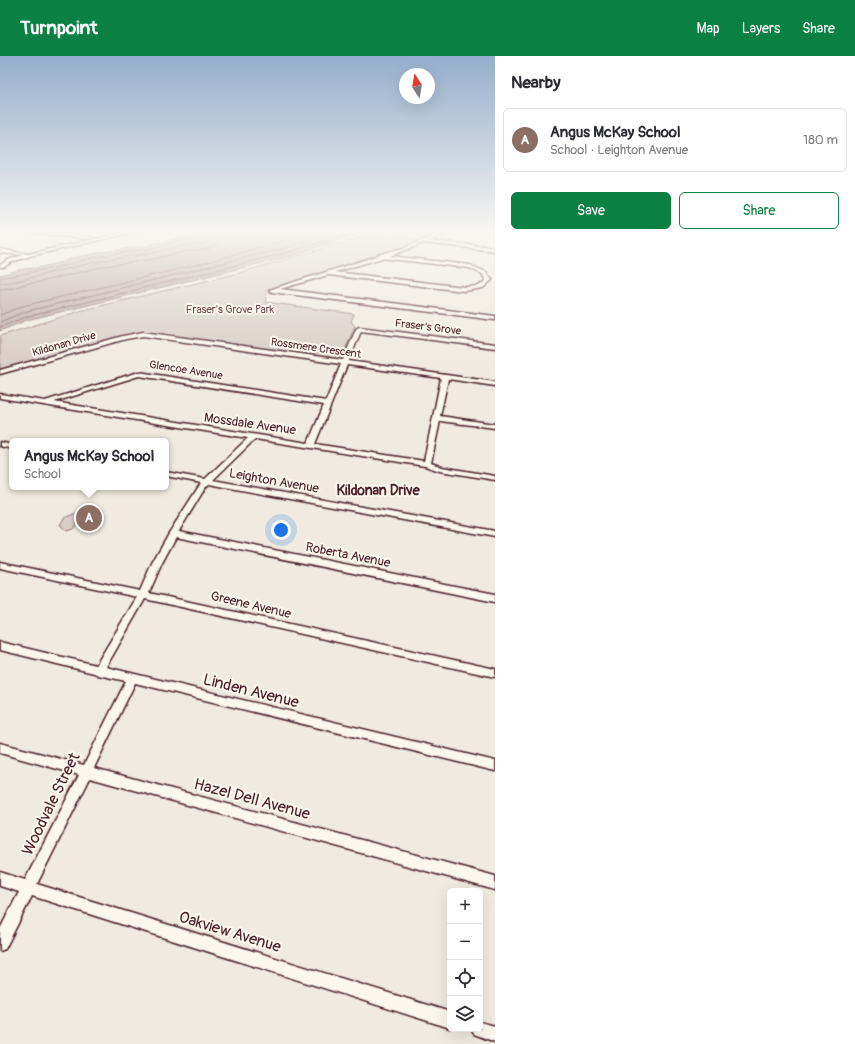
<!DOCTYPE html>
<html lang="en">
<head>
<meta charset="utf-8">
<style>
  :root { --surface:#fff; --page:#f2f2f3; --text:#2b2b33; --muted:#7c7c81; --line:#e1e1e2; --accent:#0b8043 }
  body { margin:0; font-family:Pangolin,sans-serif; background:var(--page); color:var(--text) }
  .controls { position:absolute; right:12px; bottom:12px; display:grid; overflow:hidden; border-radius:6px; box-shadow:0 4px 16px #0002 }
  .controls button { width:36px; height:36px; display:grid; place-items:center; padding:0; border:0; border-bottom:1px solid var(--line); background:var(--surface); color:var(--text); font:20px sans-serif }
  .compass { position:absolute; left:399px; top:12px; width:36px; height:36px; border-radius:50%; background:var(--surface); box-shadow:0 4px 16px #0002; rotate:349deg }
  .you { position:absolute; left:281px; top:474px; width:14px; height:14px; margin:-10px; border:3px solid #fff; border-radius:50%; background:#1a73e8; box-shadow:0 0 0 6px #1a73e833 }
  .badge { display:grid; place-items:center; width:26px; height:26px; border-radius:50%; background:var(--accent); color:#fff; font-size:13px; font-weight:700 }
  .pin { position:absolute; translate:-50% -50%; border:2px solid #fff; box-shadow:0 1px 4px #0006 }
  .popup { position:absolute; left:9px; top:382px; width:160px; height:52px; box-sizing:border-box; display:grid; place-content:center; border-radius:6px; background:var(--surface); filter:drop-shadow(0 1px 3px #0005); font-size:13px; white-space:nowrap; color:var(--muted) }
  .popup b { font-size:15px; color:var(--text) }
  .popup::after { content:''; position:absolute; left:50%; top:100%; margin-left:-8px; border:8px solid transparent; border-top-color:var(--surface) }
  .list { margin:0; padding:0; list-style:none }
  h2 { display:flex; justify-content:space-between; align-items:center; height:52px; margin:0; padding:0 16px; font-size:17px }
  h2 small { font-size:13px; font-weight:400; color:var(--muted) }
  .list li { display:grid; grid-template-columns:26px 1fr auto; gap:12px; align-items:center; box-sizing:border-box; height:64px; margin:0 8px 8px; padding:0 8px; border:1px solid var(--line); border-radius:6px }
  .list b { display:block; font-size:15px; white-space:nowrap }
  .list p { margin:0; font-size:13px; white-space:nowrap; color:var(--muted) }
  .list em { font-size:13px; font-style:normal; color:var(--muted) }
  .actions { display:flex; gap:8px; padding:12px 16px }
  .actions a { flex:1; padding:9px 0; border:1px solid var(--accent); border-radius:6px; text-align:center; font-size:14px; color:var(--accent) }
  .actions .main { background:var(--accent); color:#fff }
  .icon { flex:none; width:22px; height:22px; fill:none; stroke:currentColor; stroke-width:2; stroke-linecap:round; stroke-linejoin:round }
  .map { position:relative; flex:none; width:495px; height:988px; overflow:hidden }
  header { display:flex; align-items:center; gap:24px; box-sizing:border-box; height:56px; padding:0 20px; background:var(--accent); color:#fff }
  header strong { font-size:19px }
  nav { display:flex; gap:22px; margin-inline-start:auto; font-size:14px }
  main { display:flex }
  aside { flex:1; background:var(--surface) }
  .map>svg:first-child { display:block }
</style>
</head>
<body>
<header>
<strong>Turnpoint</strong>
<nav><a>Map</a><a>Layers</a><a>Share</a></nav>
</header>
<main>
<div class="map">
<svg width="495" height="988" viewBox="0 0 495 988">
  <rect width="100%" height="100%" fill="#f0eae0"/>
  <filter id="ink" filterUnits="userSpaceOnUse"><feTurbulence type="fractalNoise" baseFrequency=".025" numOctaves="2"/><feDisplacementMap in="SourceGraphic" scale="8" xChannelSelector="R" yChannelSelector="G"/><feConvolveMatrix kernelMatrix="1 2 1 2 8 2 1 2 1" color-interpolation-filters="sRGB"/></filter>
  <g filter="url(#ink)">
    <path fill="#d8ccc6" stroke="#917678" d="M384,175h9l27,10 -155,50 2,2 -2,9 89,12 -3,8 4,4 -14,33 -188,-26 -30,2 -123,35v-34l83,-26 156,-37z
      M76,457l8,3 -11,13 -6,2 -7,-6 4,-7z"/>
    <path fill="#b8a4a2" stroke="#8c6f72" d="M209,175h158l-76,25 -264,64 -27,11v-56l22,-6 15,-1 26,-6 9,-4 30,-6 44,-6 39,-10 18,-1z"/>
    <g fill="none" stroke-linecap="round" stroke-linejoin="round">
      <path stroke="#76545b" stroke-width="1" d="M0,222l64,-12 30,-9 53,-8 33,-8 19,-2 11,-4 1,-4
        M0,227l12,-1 92,-22 43,-6 39,-9 19,-1 9,-5 2,-8
        M0,233l14,-1 11,-4 15,-2 65,-16 44,-6 38,-9 19,-1 12,-7 4,-12
        M0,259l23,-9 185,-44 110,-31
        M0,266l24,-10 264,-65 50,-16
        M0,271l26,-10 263,-65 65,-21"/>
      <g stroke="#4a1f2b" stroke-width="3">
        <path id="street" d="M24,175h15l52,6 2,1 -2,1 -65,-7z
          M131,175h8l-109,25 -18,6 -8,5h-4v-2l8,-5 15,-5 -23,-2v-4l28,5z
          M445,175h6l-21,10 65,6v4l-71,-8 -34,13 80,9 16,7 6,8 -9,8 -19,3 -136,-16 -48,14 215,27v4l-223,-28 -3,-2 108,-34v-1l27,-7zM382,202l87,10 13,6 4,6 -7,6 -15,1 -129,-15z
          M359,271l136,17v4l-134,-17 -12,30 146,21v4l-47,-7 -8,37 55,8v4l-55,-7 -9,42 11,4 53,9v4l-55,-9 -15,-5 -170,-27 -42,41 282,51v6l-286,-53 -4,4 -26,43 316,63v8l-319,-65 -14,26 -13,30 346,76v8l-350,-78 -39,68 389,94v10l-360,-88 -41,85 401,108v14l-405,-112 -53,106 413,128v16l-418,-132 -27,53 -5,2v-22l19,-37 -19,-6v-14l25,8 54,-105 -79,-22v-10l84,22 42,-84 -28,-6 -4,-2 -94,-23v-8l96,23 41,-68 -137,-29v-6l140,29 12,-28 17,-30 32,-50 -35,-7v-4l39,7 43,-41 -248,-40v-4l45,7 94,-29 187,29 15,-37 -198,-28 -17,3 -126,35v-4l123,-34 20,-4 200,28 13,-31zM347,309l94,13 -17,83 -109,-17zM139,320l185,29 -16,38 -254,-41z
          M0,386l12,3v4l-12,-3z
          M480,966l15,4v16l-21,-8 -3,-5h9z"/>
      </g>
      <use href="#street" fill="#fbf7ec" fill-rule="evenodd"/>
    </g>
  </g>
  <linearGradient id="sky" x2="0" y2="1"><stop stop-color="#95aecc"/><stop offset="0.56" stop-color="#f8f6f1"/><stop offset="1" stop-color="#f8f6f1" stop-opacity="0"/></linearGradient>
  <rect width="495" height="313" fill="url(#sky)"/>
  <g text-anchor="middle" dominant-baseline="central" stroke-width="4" stroke-linejoin="round" paint-order="stroke">
    <g font-size="11" fill="#6e4a52" stroke="#fbf7ec">
      <text x="230" y="253">Fraser's Grove Park</text>
    </g>
    <g font-size="11" fill="#4a1f2b" stroke="#fbf7ec">
      <text transform="translate(428 271) rotate(7)">Fraser's Grove</text>
      <text transform="translate(64 288) rotate(-16)">Kildonan Drive</text>
      <text transform="translate(316 292) rotate(8)">Rossmere Crescent</text>
      <text transform="translate(186 314) rotate(9)">Glencoe Avenue</text>
    </g>
    <g font-size="13" fill="#4a1f2b" stroke="#fbf7ec">
      <text transform="translate(250 368) rotate(8)">Mossdale Avenue</text>
      <text transform="translate(274 425) rotate(10)">Leighton Avenue</text>
      <text transform="translate(348 499) rotate(11)">Roberta Avenue</text>
      <text transform="translate(251 549) rotate(13)">Greene Avenue</text>
    </g>
    <g font-size="14" font-weight="bold" fill="#4a1f2b" stroke="#fbf7ec">
      <text x="378" y="434">Kildonan Drive</text>
    </g>
    <g font-size="16" fill="#4a1f2b" stroke="#fbf7ec">
      <text transform="translate(251 635) rotate(14)">Linden Avenue</text>
      <text transform="translate(252 743) rotate(15)">Hazel Dell Avenue</text>
      <text transform="translate(51 748) rotate(-64)">Woodvale Street</text>
      <text transform="translate(230 876) rotate(17)">Oakview Avenue</text>
    </g>
  </g>
</svg>
<div class="controls">
<button>+</button>
<button>−</button>
<button><svg class="icon" aria-label="locate" viewBox="0 0 24 24"><circle cx="12" cy="12" r="6"/><path d="M12 2v4M12 18v4M2 12h4M18 12h4"/></svg></button>
<button><svg class="icon" aria-label="layers" viewBox="0 0 24 24"><path d="M12 4l9 5-9 5-9-5zM3 14l9 5 9-5"/></svg></button>
</div>
<svg class="compass" viewBox="-18 -18 36 36"><path d="M0-13l5 13h-10z" fill="#e53935"/><path d="M0 13l5-13h-10z" fill="#7c7c81"/></svg>
<div class="you"></div>
<div class="pin badge" style="left:89px;top:462px;background:#8d6e63">A</div>
<div class="popup"><b>Angus McKay School</b>School</div>
</div>
<aside>
<h2>Nearby<small></small></h2>
<ul class="list">
<li><span class="badge" style="background:#8d6e63">A</span><div><b>Angus McKay School</b><p>School · Leighton Avenue</p></div><em>180 m</em></li>
</ul>
<div class="actions"><a class="main">Save</a><a>Share</a></div>
</aside>
</main>
</body>
</html>
